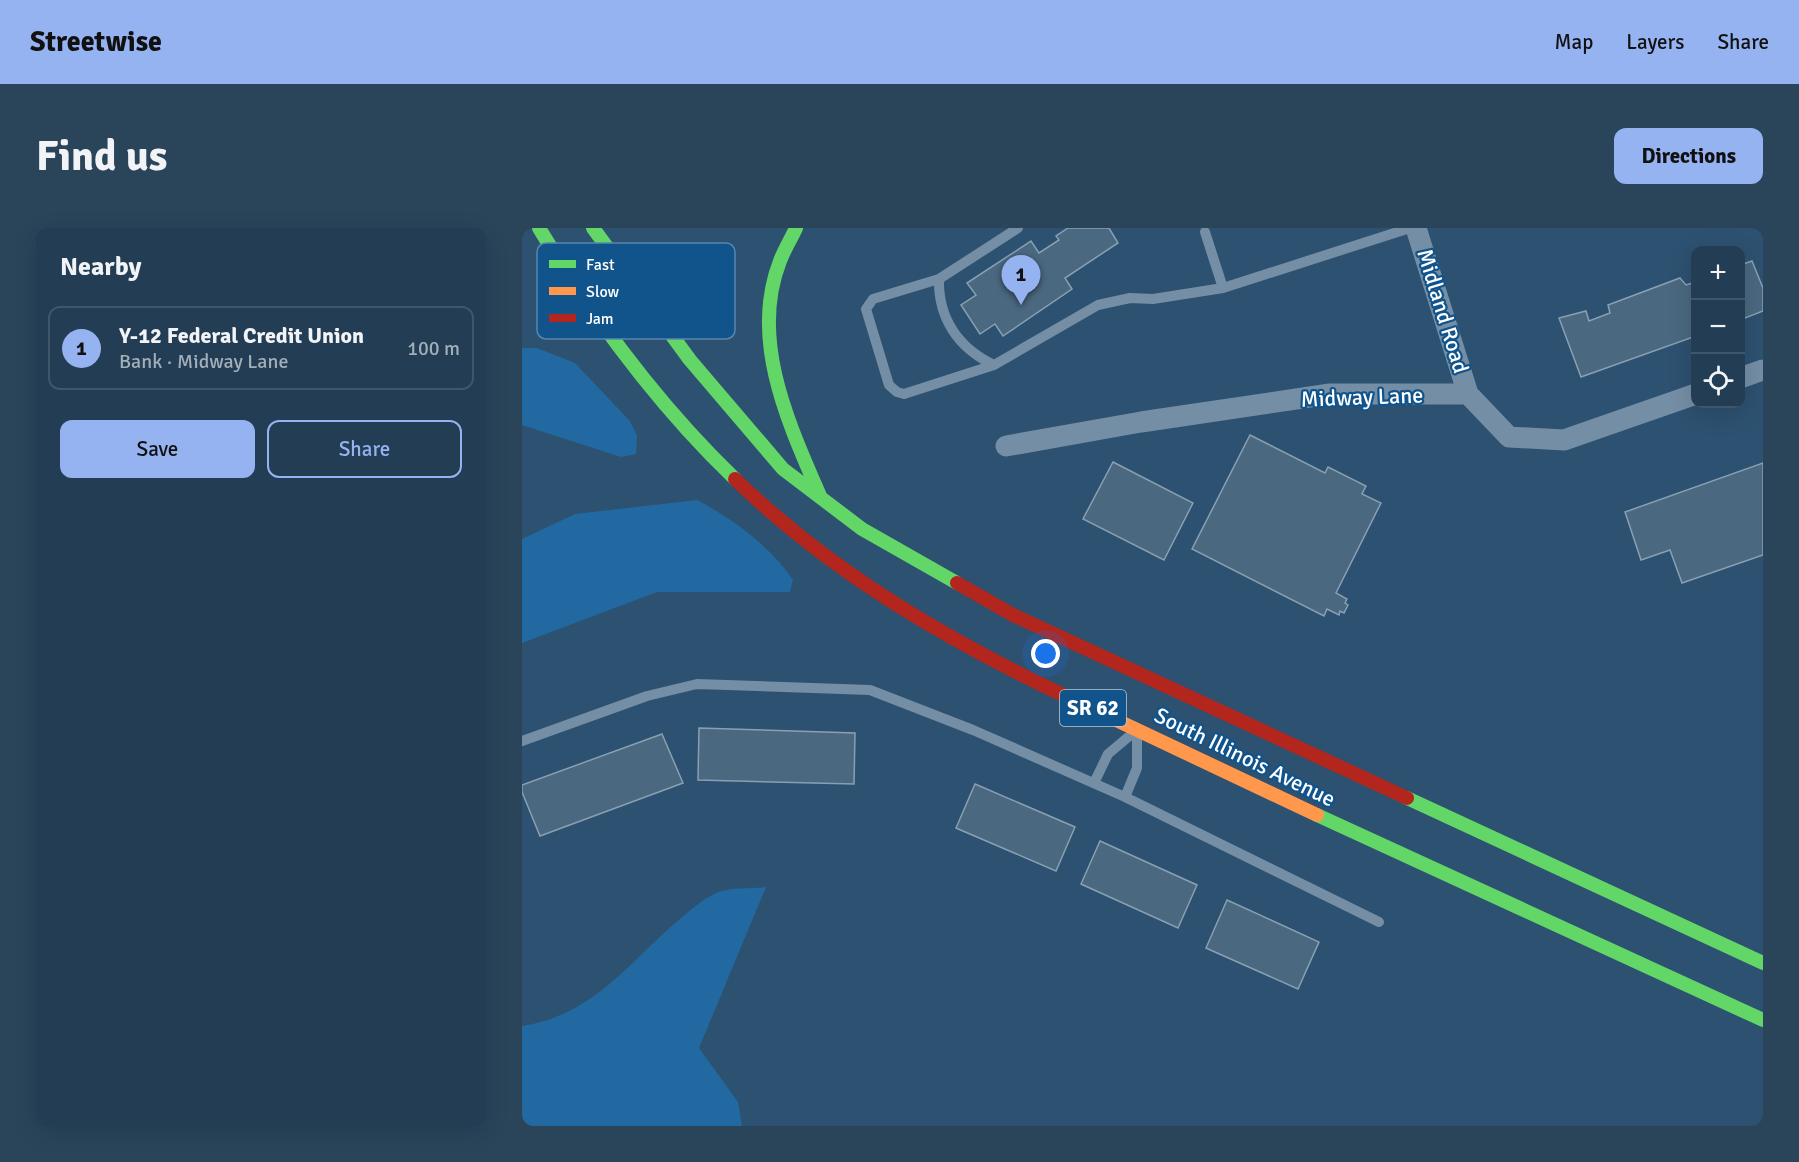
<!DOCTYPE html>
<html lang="en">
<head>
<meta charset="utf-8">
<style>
  :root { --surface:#223d54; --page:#2a445a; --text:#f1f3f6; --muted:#a2aeb8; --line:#3f566b; --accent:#95b2f1 }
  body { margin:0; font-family:Signika,sans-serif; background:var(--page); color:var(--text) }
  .controls { position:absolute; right:18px; top:18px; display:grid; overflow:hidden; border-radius:12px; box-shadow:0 6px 24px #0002 }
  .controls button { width:54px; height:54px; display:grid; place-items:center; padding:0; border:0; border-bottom:2px solid var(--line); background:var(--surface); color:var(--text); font:30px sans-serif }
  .you { position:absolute; left:524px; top:426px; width:21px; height:21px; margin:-15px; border:4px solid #fff; border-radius:50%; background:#1a73e8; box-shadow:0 0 0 9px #1a73e833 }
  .badge { display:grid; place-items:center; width:39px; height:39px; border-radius:50%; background:var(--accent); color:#111; font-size:20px; font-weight:700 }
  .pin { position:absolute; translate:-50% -50px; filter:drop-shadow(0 2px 3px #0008) }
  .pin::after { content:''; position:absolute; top:32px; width:21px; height:18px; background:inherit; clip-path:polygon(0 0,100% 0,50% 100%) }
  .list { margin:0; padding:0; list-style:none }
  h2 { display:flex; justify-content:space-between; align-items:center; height:78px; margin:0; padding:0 24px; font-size:26px }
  h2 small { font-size:20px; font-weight:400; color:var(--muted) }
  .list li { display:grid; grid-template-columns:39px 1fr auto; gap:18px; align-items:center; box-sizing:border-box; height:84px; margin:0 12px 12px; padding:0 12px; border:2px solid var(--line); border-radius:12px }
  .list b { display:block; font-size:22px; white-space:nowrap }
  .list p { margin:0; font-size:20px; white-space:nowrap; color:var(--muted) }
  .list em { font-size:20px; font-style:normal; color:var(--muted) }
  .actions { display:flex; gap:12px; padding:18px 24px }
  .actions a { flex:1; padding:14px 0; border:2px solid var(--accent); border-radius:12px; text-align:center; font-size:21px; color:var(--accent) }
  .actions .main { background:var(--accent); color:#111 }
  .icon { flex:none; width:33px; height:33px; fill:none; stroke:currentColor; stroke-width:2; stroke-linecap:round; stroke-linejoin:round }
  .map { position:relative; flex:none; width:1241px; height:898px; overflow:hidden; border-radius:12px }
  header { display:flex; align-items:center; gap:36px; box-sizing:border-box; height:84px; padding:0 30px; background:var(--accent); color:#111 }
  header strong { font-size:28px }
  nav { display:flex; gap:33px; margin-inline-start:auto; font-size:21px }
  .intro { display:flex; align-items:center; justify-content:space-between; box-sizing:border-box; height:144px; padding:0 36px }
  h1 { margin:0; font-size:42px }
  .button { padding:15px 27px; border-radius:12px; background:var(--accent); color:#111; font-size:21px; font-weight:700 }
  main { display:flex; gap:36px; padding:0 36px }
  aside { flex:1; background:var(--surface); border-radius:12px; box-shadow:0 6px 24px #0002 }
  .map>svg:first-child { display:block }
</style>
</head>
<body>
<header>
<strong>Streetwise</strong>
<nav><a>Map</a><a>Layers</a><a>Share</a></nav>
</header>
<div class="intro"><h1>Find us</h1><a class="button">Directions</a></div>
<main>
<aside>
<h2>Nearby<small></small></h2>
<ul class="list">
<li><span class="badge">1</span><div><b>Y-12 Federal Credit Union</b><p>Bank · Midway Lane</p></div><em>100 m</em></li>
</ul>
<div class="actions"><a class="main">Save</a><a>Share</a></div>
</aside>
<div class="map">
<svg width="1241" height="898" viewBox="0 0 1241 898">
  <rect width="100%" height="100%" fill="#2d5170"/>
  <path fill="#2269a1" d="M0,120h15l38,15 55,58 7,15 -1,18 -15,3 -99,-32z
    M175,272c36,19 73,46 96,80l-3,12h-133l-135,51v-104l53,-25z
    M244,659l-67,161 39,54 4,24h-220v-100c70,-11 103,-59 153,-103 12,-10 26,-23 41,-30 13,-6 35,-4 50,-6z"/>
  <path fill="#4a6880" stroke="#89a0b3" stroke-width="1.5" d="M546,0h41l9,15 -53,35 7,11 -69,47 -8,-12 -15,10 -19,-29 15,-10 -9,-12 64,-42 8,12 20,-13 -3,-4z
    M1230,33l11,27v23l-23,9v-55z
    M1158,50l6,7 10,-3v54l-115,41 -22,-59 27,-7 3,10 21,-8 -2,-8z
    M728,207l75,38 3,-6 38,19 -4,8 19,9 -45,90 11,6 -2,4 3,2 -4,8 -4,-2 -1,4 -12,-6 -3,7 -132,-67z
    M591,234l80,41 -29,57 -81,-41z
    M1241,235v92l-81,28 -12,-33 -29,10 -16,-48z
    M177,500l156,5 -1,51 -156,-4z
    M140,506l21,49 -143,53 -18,-44v-7z
    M453,556l100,43 -19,44 -100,-43z
    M578,613l97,44 -19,43 -97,-44z
    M705,672l92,42 -21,47 -92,-41z"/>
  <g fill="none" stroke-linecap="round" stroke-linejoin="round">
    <path stroke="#748ea5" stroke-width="10" d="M683,4l18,56
      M417,51l-66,20 -7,10 23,76 8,7 7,2 90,-29 104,-60 32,-7 23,1 70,-11 187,-60
      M472,137c-36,-17 -56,-47 -55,-86l79,-51
      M0,513l125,-45 50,-12 173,6 103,40 152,67 254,125
      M572,555l14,-29 25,-21
      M603,569l12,-29v-34"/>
    <path stroke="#748ea5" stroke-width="21" d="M894,0l52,166
      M1218,150l23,-8
      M484,218l135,-24 189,-28h138l41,43 55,3 132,-46"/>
    <path stroke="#63d668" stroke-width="14" d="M17,0c56,92 118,176 196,251
      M71,0l97,132 93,109 79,60 95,54
      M274,0c-5,11 -12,22 -16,33 -31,79 9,163 40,235
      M885,570l356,165
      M795,587l446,205"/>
    <path stroke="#ff974d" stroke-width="14" d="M554,473l241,114"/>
    <path stroke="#b3261e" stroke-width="14" d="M213,251c99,96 217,164 341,222
      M435,355l56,32 394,183"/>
  </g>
  <g text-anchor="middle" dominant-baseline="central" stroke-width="4.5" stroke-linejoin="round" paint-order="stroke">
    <rect fill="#11548c" stroke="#b8ccdc" stroke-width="1.5" x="538" y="462" width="66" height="36" rx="4.5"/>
    <g font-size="21" font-weight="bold" fill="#fff">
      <text x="571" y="480">SR 62</text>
    </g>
    <g font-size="22" fill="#fff" stroke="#11548c">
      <text transform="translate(921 83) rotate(73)">Midland Road</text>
      <text transform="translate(840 169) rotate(-2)">Midway Lane</text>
      <text transform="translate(723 529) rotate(26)">South Illinois Avenue</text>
    </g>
  </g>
  <rect x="15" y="15" width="198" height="96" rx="9" fill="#11548c" stroke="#5887ae" stroke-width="1.5"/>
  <rect x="27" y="32" width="27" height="8" fill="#63d668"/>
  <rect x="27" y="59" width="27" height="8" fill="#ff974d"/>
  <rect x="27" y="86" width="27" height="8" fill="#b3261e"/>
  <g font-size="16" fill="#fff">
    <text x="64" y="42">Fast</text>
    <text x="64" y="69">Slow</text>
    <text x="64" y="96">Jam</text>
  </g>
</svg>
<div class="controls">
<button>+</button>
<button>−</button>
<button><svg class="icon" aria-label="locate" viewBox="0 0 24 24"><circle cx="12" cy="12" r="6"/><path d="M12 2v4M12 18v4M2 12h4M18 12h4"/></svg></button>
</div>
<div class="you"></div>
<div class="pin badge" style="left:499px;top:77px">1</div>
</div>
</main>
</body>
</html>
